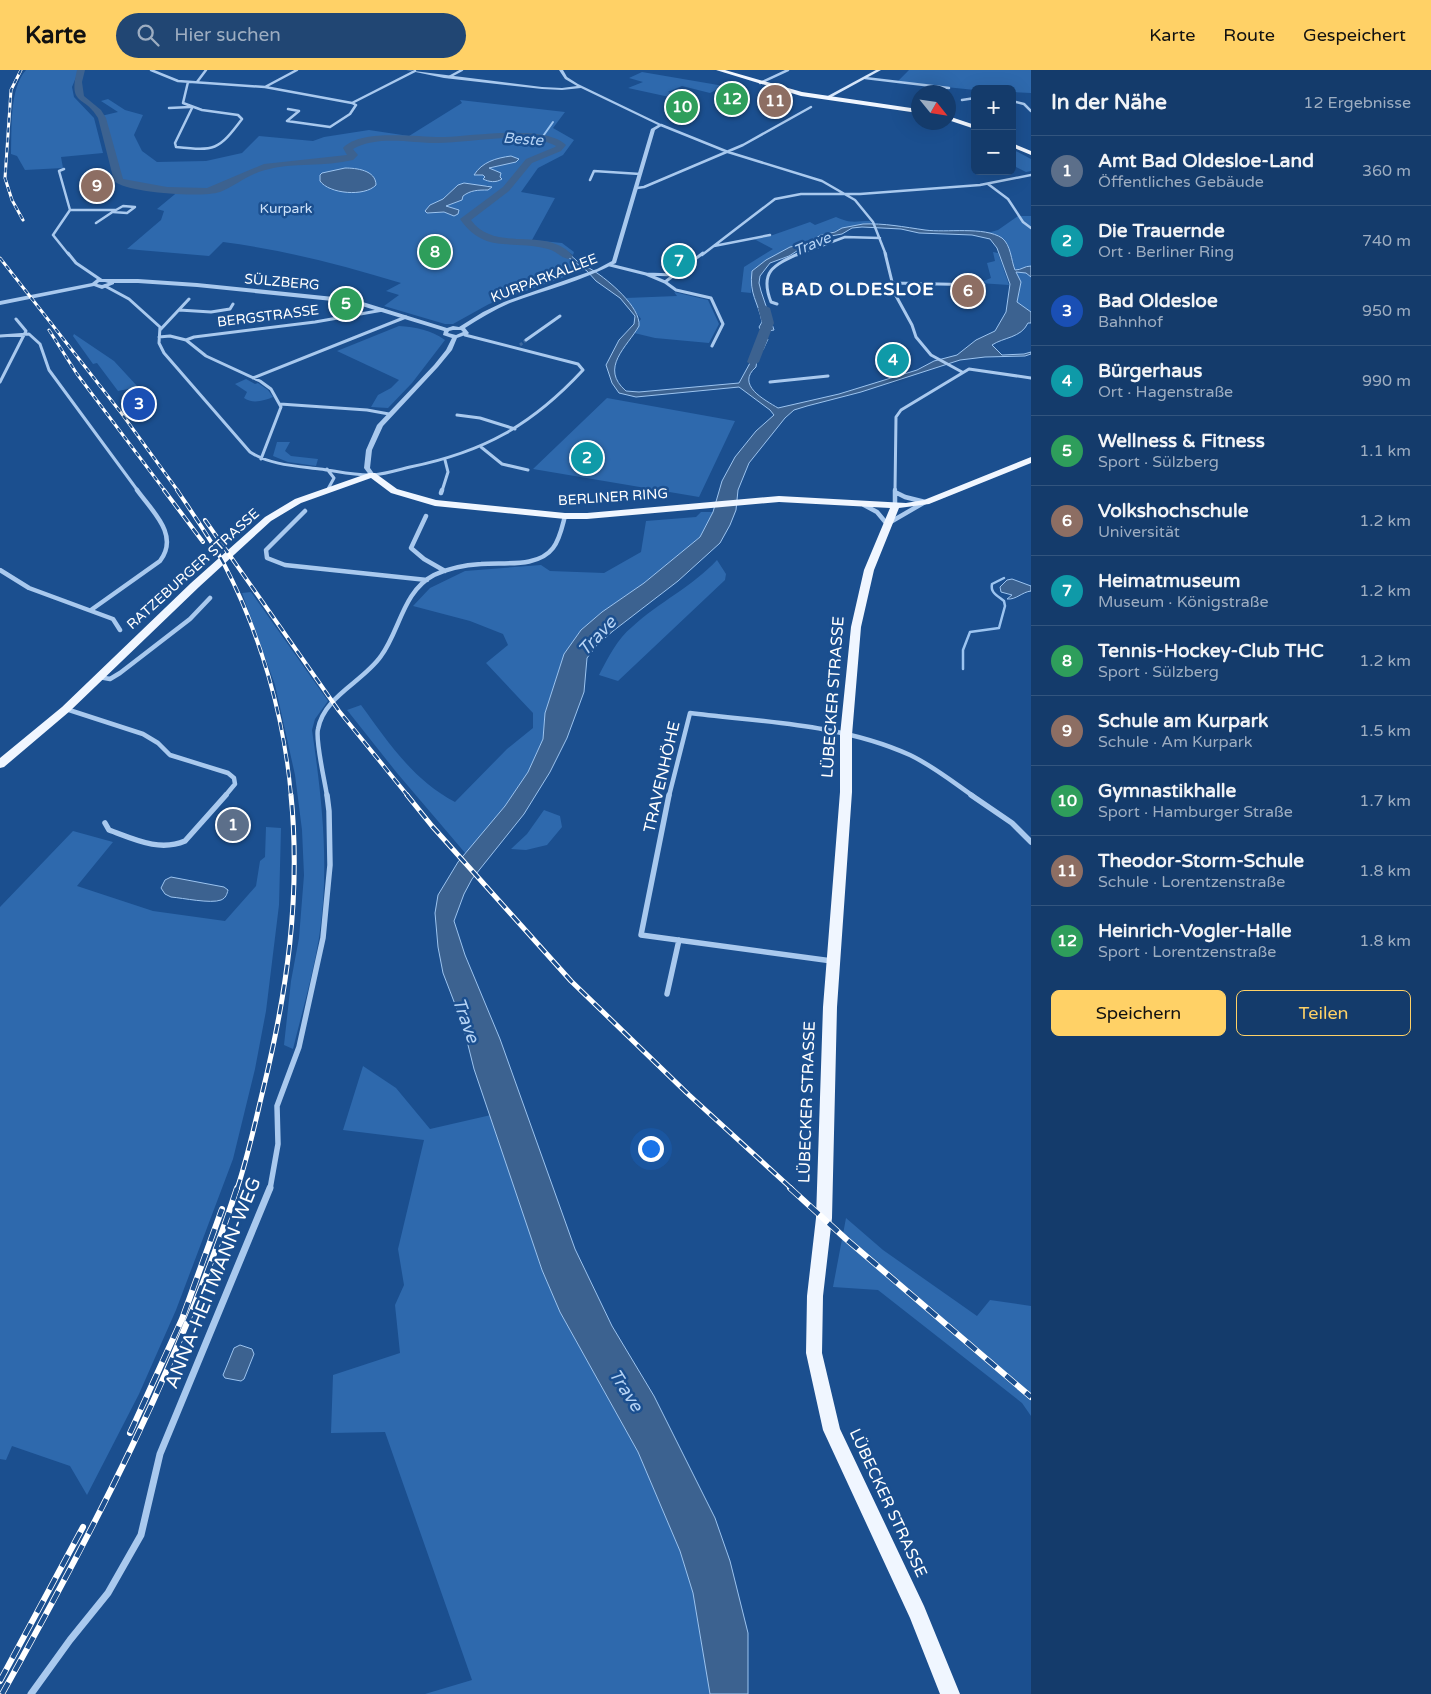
<!DOCTYPE html>
<html lang="de">
<head>
<meta charset="utf-8">
<style>
  :root { --surface:#143b6b; --page:#214673; --text:#f1f3f6; --muted:#9dadc1; --line:#33557e; --accent:#ffd166 }
  body { margin:0; font-family:"Varela Round",sans-serif; background:var(--page); color:var(--text) }
  .controls { position:absolute; right:15px; top:15px; display:grid; overflow:hidden; border-radius:8px; box-shadow:0 5px 20px #0002 }
  .controls button { width:45px; height:45px; display:grid; place-items:center; padding:0; border:0; border-bottom:1px solid var(--line); background:var(--surface); color:var(--text); font:25px sans-serif }
  .compass { position:absolute; left:911px; top:15px; width:45px; height:45px; border-radius:50%; background:var(--surface); box-shadow:0 5px 20px #0002; rotate:120deg }
  .you { position:absolute; left:650px; top:1078px; width:18px; height:18px; margin:-12px; border:4px solid #fff; border-radius:50%; background:#1a73e8; box-shadow:0 0 0 8px #1a73e833 }
  .badge { display:grid; place-items:center; width:32px; height:32px; border-radius:50%; background:var(--accent); color:#fff; font-size:16px; font-weight:700 }
  .pin { position:absolute; translate:-50% -50%; border:2px solid #fff; box-shadow:0 1px 5px #0006 }
  .list { margin:0; padding:0; list-style:none }
  h2 { display:flex; justify-content:space-between; align-items:center; height:65px; margin:0; padding:0 20px; font-size:21px }
  h2 small { font-size:16px; font-weight:400; color:var(--muted) }
  .list li { display:grid; grid-template-columns:32px 1fr auto; gap:15px; align-items:center; box-sizing:border-box; height:70px; padding:0 20px; border-top:1px solid var(--line) }
  .list b { display:block; font-size:19px; white-space:nowrap }
  .list p { margin:0; font-size:16px; white-space:nowrap; color:var(--muted) }
  .list em { font-size:16px; font-style:normal; color:var(--muted) }
  .actions { display:flex; gap:10px; padding:15px 20px }
  .actions a { flex:1; padding:11px 0; border:1px solid var(--accent); border-radius:8px; text-align:center; font-size:18px; color:var(--accent) }
  .actions .main { background:var(--accent); color:#111 }
  .icon { flex:none; width:28px; height:28px; fill:none; stroke:currentColor; stroke-width:2; stroke-linecap:round; stroke-linejoin:round }
  .map { position:relative; flex:none; width:1031px; height:1624px; overflow:hidden }
  header { display:flex; align-items:center; gap:30px; box-sizing:border-box; height:70px; padding:0 25px; background:var(--accent); color:#111 }
  header strong { font-size:24px }
  nav { display:flex; gap:28px; margin-inline-start:auto; font-size:18px }
  .search { width:350px; height:45px; background:var(--page); display:flex; align-items:center; gap:12px; box-sizing:border-box; padding:0 18px; border-radius:28px; color:var(--muted); font-size:19px }
  main { display:flex }
  aside { flex:1; background:var(--surface) }
  .map>svg:first-child { display:block }
</style>
</head>
<body>
<header>
<strong>Karte</strong>
<div class="search"><svg class="icon" aria-label="search" viewBox="0 0 24 24"><circle cx="10" cy="10" r="6"/><path d="M15 15l6 6"/></svg>Hier suchen</div>
<nav><a>Karte</a><a>Route</a><a>Gespeichert</a></nav>
</header>
<main>
<div class="map">
<svg width="1031" height="1624" viewBox="0 0 1031 1624">
  <rect width="100%" height="100%" fill="#1b4f8f"/>
  <path fill="#2e69ad" fill-rule="evenodd" d="M26,0h53l-7,17 2,10 20,21 9,35 -42,4 2,11 -38,2 -8,-14 -6,-2c1,-24 -2,-65 15,-84z
    M909,0h122v23l-19,-1v-3l-37,1 -78,-8z
    M642,2l82,14 -14,7 -28,-7 -14,6 12,3 -6,3 -46,-10 15,-6 -14,-4z
    M108,29l17,11 18,5 -9,20 8,16 15,11 49,-1 36,-8 17,-17 54,5 11,-4 45,-7 40,6 53,-33 -2,-3 105,12 -12,16 21,12 -11,15 -25,13 -17,24 34,6 -23,42 30,3 12,9 -1,3 -9,-6 -16,-3 9,3 27,21 -95,34 -36,20h-8l-61,-18 15,-11 -13,-4 15,-8c-59,-18 -117,-33 -178,-41l-14,14 -82,-7 34,-29 3,-9 -7,-2 23,-19 -45,-4 -16,-5 -7,-18 -11,-47 17,-4 -17,-11zM345,98c11,0 21,2 29,9l-1,11 -9,3 -34,-1zM488,115v5c-10,0 -17,0 -26,6v4l-16,6 12,8 -4,2 -10,-4 -17,1 3,-8z
    M1012,79l19,10v12l-5,1 -14,-7z
    M1018,146h13v96l-14,-9 -1,-31 -8,-27 -21,-12 11,-3z
    M836,147c15,7 19,4 34,4l2,3 -21,2 -30,9 -16,9 -15,3 -24,13 -14,11 -1,22 -10,-1 3,-25 29,-18 -19,-10 16,-3 40,-14 5,3z
    M993,182l5,1 11,32 -30,-2 12,-5 -4,-15 8,-2z
    M674,222l34,8 11,24 -10,19 -54,-5 -25,-6 11,-13 -15,-21 51,-2z
    M399,256c17,1 32,4 46,14l-33,43 -24,25 -17,-1 7,-12 13,-7 8,-8 -62,-29z
    M74,264l40,27 24,26 -20,4 -21,-28 -4,1 -20,-28z
    M246,309l9,5 3,-1 10,7 5,7c-9,4 -21,7 -29,1l3,-6 -12,-8z
    M607,328l128,23 -36,76 -166,-28z
    M277,372h13l-5,9 6,5 27,3 -2,7 -28,-4 -15,-6z
    M701,442h12l-13,25 -56,46 -42,29 -21,18 -17,24 -19,59 -2,26 -15,33 -23,34 -39,48 -69,-81 -50,-63 14,-5c27,37 52,75 94,97l52,-53 26,-21v-15l-47,-50 22,-18 -5,-11 -33,-13 -57,-15 17,-18 35,-17 76,-6 9,6 54,2 37,-21 5,-31 50,-4z
    M717,490l9,14 -1,6 -107,101 -19,-6c9,-17 18,-36 33,-48 27,-25 60,-40 85,-67z
    M251,522l77,109 -13,18 -3,11c10,69 18,138 7,208 -6,37 -17,74 -26,111l-9,-4 7,-64 8,-43 5,-63 -2,-45 -7,-55 -20,-90 -33,-92z
    M544,740l16,6 2,11 -15,18 -21,5 -15,-1 16,-15z
    M266,757l15,1 -2,77 -13,106 -11,58 -22,90 -57,151 -37,84 -52,101 -17,-29 -58,-20 -6,14 -6,-1v-552l73,-76 40,11 -36,44 76,25 72,10 31,-35 4,-25 5,-4z
    M363,996l33,22 34,41 61,-14 50,153 19,44 78,140 42,99 13,42 17,101h-285l47,-14 -87,-248 -54,1 2,-58 67,-22 -5,-48 9,-20 -6,-36 26,-109 -81,-10z
    M846,1148l37,32 94,66 13,-16 41,6v110l-9,-13 -144,-113 -45,-3z"/>
  <path fill="#3c6290" stroke="#9cc4f0" d="M511,86l8,3 -3,3 -27,6 12,5 -1,4 2,2c-6,4 -13,3 -19,0l2,-2 -2,-2h-9c8,-13 22,-17 37,-19z
    M345,98c11,0 31,2 31,17 -11,12 -47,9 -56,-4v-6l2,-2z
    M464,113l28,4 -4,3c-10,0 -17,0 -25,6l-1,4 -16,6 13,4 -1,4 -4,2 -10,-4 -17,1 -2,-2 5,-6 13,-6 15,-14z
    M863,154c21,-1 41,3 62,6 21,3 59,-4 77,8 9,7 9,22 13,32 7,0 9,-4 16,-4v11l-5,-4 -10,-1 5,10 -4,20 14,10v11h-3c-7,15 -24,14 -36,22l10,10 22,-1 7,-2v2l-6,2 -40,1 -25,3 -99,32 -54,14 -13,4 -9,8 -36,45 -11,27 -2,20 -6,15 -10,18 -42,38 -65,50 -16,14 -10,13 -3,34 -17,46 -17,34 -26,42 -52,65 -8,15 -10,27 11,34 35,84 75,210 37,77 42,70 61,122 15,43 18,72v61h-38l-17,-101 -13,-42 -42,-99 -78,-140 -18,-42 -68,-201 -11,-44 -20,-52 -5,-26 -3,-34 3,-18 20,-33 47,-56 23,-34 15,-33 2,-26 19,-59 17,-24 21,-18 42,-29 56,-46 13,-25 9,-31 13,-24 21,-26 18,-16 -4,-5 -31,-23 -103,10 -17,-4 -7,-10 -6,-18 13,-25 15,-16 1,-8 -15,-18 -24,-17 -9,-10 -30,-22 -10,-3c14,-2 21,7 30,15 5,4 11,6 17,10 14,9 47,36 45,55 -12,21 -40,42 -13,65l13,1 100,-9 11,-20 10,-26 8,2 -5,11 -5,2 -2,15c-21,18 9,33 22,41l61,-14 78,-24 17,-9 23,-6 19,-15 19,-9 11,-19 4,-28 -13,-36 -7,-9 -18,-4 -53,-2 -18,-4 -39,-2 -10,1 -10,6 -11,2 -7,6 -21,5 -14,9 -19,7 -10,13 -1,7 2,8 13,39 -12,2 -3,-5 3,-5c-4,-21 -13,-27 -10,-51l14,-11 24,-13 15,-3 16,-9 14,-3 7,-4z
    M1012,509l19,7v5c-9,1 -15,9 -24,8l5,-4 -11,-3 -1,-5 7,-7z
    M171,807l53,10 4,3c-1,4 -2,8 -7,10 -10,4 -38,-2 -50,-3l-6,-3 -4,-6 4,-8z
    M240,1275l12,4 2,5 -10,25 -3,2 -16,-3 -2,-3 11,-27z"/>
  <g fill="none" stroke-linecap="round" stroke-linejoin="round">
    <path stroke="#9cc4f0" stroke-width="2" d="M541,69l12,-17"/>
    <path stroke="#9cc4f0" stroke-width="2.5" d="M963,599v-19l7,-18 29,-4 6,-22 -1,-5c-6,-5 -14,-8 -12,-17l12,-6"/>
    <path fill="#3c6290" fill-rule="evenodd" d="M77,0h8l-3,12 2,14 17,14 5,8 17,61 44,8 40,1 57,-24 83,-9 -4,-7c19,-20 76,-10 102,-11 28,-1 100,-13 121,8l-5,6 -29,12 -23,28 -38,29c24,34 76,5 102,36l-5,3c-8,-2 -12,-8 -20,-10 -36,-10 -63,6 -88,-30l43,-32 23,-28 29,-12 1,-1c-28,-16 -87,-3 -119,-3 -26,0 -60,-8 -84,6l5,6 -5,5c-28,7 -60,2 -88,10 -16,4 -30,16 -45,22 -18,6 -93,1 -106,-11l-16,-63c-14,-24 -30,-11 -21,-48z
      M764,235l6,3 4,15 -15,39 -6,4 -6,-4 15,-39 -4,-15z"/>
    <path stroke="#3d69a0" stroke-width="3" stroke-dasharray="3 2" stroke-linecap="butt" d="M520,275l6,-5"/>
    <path stroke="#a9c9ee" stroke-width="2.5" d="M151,0l27,11 87,6 87,16
      M449,7l13,-7
      M865,8l84,10
      M188,12l-5,21 19,7 36,5 4,4c-24,32 -27,32 -66,28l-1,-4 17,-35
      M197,12l9,-12
      M760,13l28,-13
      M265,17l32,-17
      M962,30l13,-2
      M1012,31l12,3 7,7
      M352,33l63,-32
      M169,38l21,-1
      M288,39l11,2 -12,10 43,6 20,-13 6,-9 -4,-2
      M661,55l67,27 94,29 33,19 18,22 13,33
      M64,99l-5,2 11,39 -17,25 16,20
      M590,110l4,-9 46,3
      M988,114l20,15 15,23 8,6
      M637,118l7,-1 99,-42 68,-38
      M70,140h46l7,-4 12,1 -8,6 -14,-1
      M96,153l18,-12
      M714,176l56,-11
      M702,185l73,-56 26,-5h59l120,-9 51,-10
      M797,185l48,-18 35,1"/>
    <path stroke="#a9c9ee" stroke-width="3" d="M68,183l8,10 25,17
      M885,183l10,41 17,31 4,12 15,18 31,17
      M610,195l36,9 29,1
      M646,204l19,8 11,8 35,8 12,26 -11,22
      M665,212l38,-29
      M893,213l91,2
      M105,216l24,13 31,28 -1,16 5,10 86,99c20,13 46,14 70,17 16,2 36,7 53,6 12,-1 25,-5 37,-8 74,-15 122,-42 173,-97l-5,-6 -113,-29
      M777,234l-6,-2c-12,-31 3,-37 29,-49
      M179,240l32,2 19,-3 3,-5
      M160,260l29,-31
      M0,266l29,-2 11,10 9,26 89,121
      M159,267l11,-1 16,4 20,16 54,25 11,8 10,18 -20,52
      M186,270l8,-3 121,-15 68,-12
      M526,270l34,-24
      M253,308l153,-61
      M0,312l26,-51 -10,-12
      M770,312l58,-6
      M280,334l87,6 22,4
      M457,345l23,3 35,11
      M481,377l21,17 26,6
      M327,399l7,9 -6,11
      M442,421l6,-19 -3,-12
      M895,421l1,-74 5,-7 68,-41 62,9"/>
    <path stroke="#a9c9ee" stroke-width="4.5" d="M895,422l10,5 20,5
      M441,423l1,-3
      M864,435l13,7 10,12 38,-22
      M895,436v-16
      M305,441l-39,39 1,8 18,7 142,15
      M426,446l-15,32 13,11 21,12
      M0,500l29,18 84,31 7,11
      M91,540l69,-49c20,-26 -8,-50 -23,-71
      M99,607l11,2 10,-6 70,-54 20,-21
      M66,639l77,25 15,9 12,12 58,18 6,5 1,6 -10,12
      M327,726c-2,-14 -12,-56 -9,-67 6,-33 45,-47 63,-73 19,-26 22,-65 53,-81 15,-7 31,-10 47,-11 23,-2 57,4 72,-16 7,-9 9,-21 12,-32
      M669,726l21,-83c73,9 152,11 220,42 23,11 43,27 63,41"/>
    <path stroke="#a9c9ee" stroke-width="5.5" d="M669,725l-28,140 191,26
      M971,725l41,28 19,19
      M105,753l4,7c25,9 50,22 76,11l41,-46
      M667,924l12,-54
      M270,1119l8,-45 -1,-38 22,-59 24,-109 7,-73 -1,-54 -2,-16"/>
    <path stroke="#a9c9ee" stroke-width="7" d="M31,1624l39,-54 38,-47 33,-58 19,-81 110,-266"/>
    <path fill="#a9c9ee" fill-rule="evenodd" d="M406,0l136,17 20,1 15,-2 -12,-7 -6,-9h4l4,7 11,7 85,41 -8,5 -39,133c-34,18 -71,27 -106,40 -16,7 -31,16 -45,25l4,5 -1,1 -11,4 -5,12 -14,17 -55,59 -11,24 -2,18 5,7 -1,1h-4l-6,-8 2,-18 11,-25 57,-60 12,-15 6,-12 -9,-3 1,-4 -92,-28 -155,-16 -59,-4h-24v1l-12,5 -8,-3 -94,19v-4l92,-18 5,-4h41l59,4 156,16 94,29 6,-2 6,1 24,-15 21,-10 93,-33 15,-8 39,-132 7,-4 -77,-37 -19,2 -20,-1 -98,-11zM99,212h6l3,1 -6,2 -5,-1zM453,260h8l2,2 -7,3 -8,-2 1,-2z"/>
    <path fill="#d6e6fa" fill-rule="evenodd" d="M876,0h5l-53,29 -4,-1z"/>
    <path fill="#f0f6ff" fill-rule="evenodd" d="M716,0h9l77,22 116,17v4l-117,-17z
      M948,46l27,9v4l-27,-9z
      M1012,73l19,8v4l-19,-8z
      M1031,387v6l-102,41 -30,4 -25,62 -13,57 -9,108v57l-15,215 -5,211 -9,78 -1,57 18,76 84,177 36,88h-20l-30,-76 -87,-188 -17,-77 1,-57 9,-78 7,-211 17,-215v-57l11,-108 13,-57 26,-62 -111,-6 -192,17h-22l-130,-13 -44,-13 -20,-15 -70,25 -30,18 -72,66 -129,124 -66,56 -4,1v-10l62,-51 129,-124 74,-66 30,-18 74,-26h6l22,16 39,11 129,13h22l192,-17 127,7 18,-3z"/>
    <g stroke="#fff" stroke-width="3">
      <path id="rail-far3" d="M21,0l-10,20 -6,88 7,22 11,20
        M0,188l122,156 56,77
        M49,260l28,44 88,117"/>
    </g>
    <g stroke="#fff" stroke-width="4">
      <path id="rail-far2" d="M164,420l39,52
        M177,420c16,24 33,48 47,74 37,71 60,153 67,232
        M205,450l134,191 69,85"/>
    </g>
    <g stroke="#fff" stroke-width="5">
      <path id="rail-far1" d="M407,725l25,31 139,155 118,114 103,94
        M237,1119c11,-33 18,-66 26,-99 24,-98 38,-194 28,-295"/>
    </g>
    <g stroke="#fff" stroke-width="6">
      <path id="rail" d="M790,1118l56,51 185,158
        M130,1363l52,-114 40,-110
        M0,1611l83,-154
        M2,1624c91,-163 177,-328 235,-506"/>
    </g>
    <use href="#rail-far3" stroke="#1b4f8f" stroke-width="2" stroke-dasharray="5" stroke-linecap="butt"/>
    <use href="#rail-far2" stroke="#1b4f8f" stroke-width="2.5" stroke-dasharray="8" stroke-linecap="butt"/>
    <use href="#rail-far1" stroke="#1b4f8f" stroke-width="3" stroke-dasharray="10" stroke-linecap="butt"/>
    <use href="#rail" stroke="#1b4f8f" stroke-width="4.5" stroke-dasharray="13" stroke-linecap="butt"/>
  </g>
  <g text-anchor="middle" dominant-baseline="central" stroke-width="5" stroke-linejoin="round" paint-order="stroke">
    <g font-size="14" fill="#cfe3fa" stroke="#1b4f8f">
      <text x="286" y="138">Kurpark</text>
    </g>
    <g font-size="14" fill="#fff" stroke="#1b4f8f">
      <text transform="translate(544 208) rotate(-21)">KURPARKALLEE</text>
      <text transform="translate(282 212) rotate(5)">SÜLZBERG</text>
      <text transform="translate(268 246) rotate(-7)">BERGSTRASSE</text>
      <text transform="translate(613 427) rotate(-4)">BERLINER RING</text>
      <text transform="translate(193 499) rotate(-42)">RATZEBURGER STRASSE</text>
    </g>
    <g font-size="15" font-style="italic" fill="#b5d3f5" stroke="#1b4f8f">
      <text transform="translate(523 69) rotate(4)">Beste</text>
      <text transform="translate(812 174) rotate(-23)">Trave</text>
    </g>
    <g font-size="16" fill="#fff" stroke="#1b4f8f">
      <text transform="translate(833 627) rotate(-86)">LÜBECKER STRASSE</text>
      <text transform="translate(662 707) rotate(-77)">TRAVENHÖHE</text>
      <text transform="translate(807 1032) rotate(-88)">LÜBECKER STRASSE</text>
      <text transform="translate(888 1433) rotate(65)">LÜBECKER STRASSE</text>
    </g>
    <g font-size="18" font-weight="bold" letter-spacing="1" fill="#fff" stroke="#1b4f8f">
      <text x="858" y="219">BAD OLDESLOE</text>
    </g>
    <g font-size="18" font-style="italic" fill="#b5d3f5" stroke="#1b4f8f">
      <text transform="translate(597 566) rotate(-47)">Trave</text>
      <text transform="translate(466 950) rotate(70)">Trave</text>
      <text transform="translate(626 1320) rotate(57)">Trave</text>
    </g>
    <g font-size="19" fill="#fff" stroke="#1b4f8f">
      <text transform="translate(213 1213) rotate(-68)">ANNA-HEITMANN-WEG</text>
    </g>
  </g>
</svg>
<div class="controls">
<button>+</button>
<button>−</button>
</div>
<svg class="compass" viewBox="-18 -18 36 36"><path d="M0-13l5 13h-10z" fill="#e53935"/><path d="M0 13l5-13h-10z" fill="#9dadc1"/></svg>
<div class="you"></div>
<div class="pin badge" style="left:233px;top:755px;background:#5c6f8a">1</div>
<div class="pin badge" style="left:587px;top:388px;background:#0f9aa8">2</div>
<div class="pin badge" style="left:139px;top:334px;background:#1a4fb4">3</div>
<div class="pin badge" style="left:893px;top:290px;background:#0f9aa8">4</div>
<div class="pin badge" style="left:346px;top:234px;background:#2e9e5b">5</div>
<div class="pin badge" style="left:968px;top:221px;background:#8d6e63">6</div>
<div class="pin badge" style="left:679px;top:191px;background:#0f9aa8">7</div>
<div class="pin badge" style="left:435px;top:182px;background:#2e9e5b">8</div>
<div class="pin badge" style="left:97px;top:116px;background:#8d6e63">9</div>
<div class="pin badge" style="left:682px;top:37px;background:#2e9e5b">10</div>
<div class="pin badge" style="left:775px;top:31px;background:#8d6e63">11</div>
<div class="pin badge" style="left:732px;top:29px;background:#2e9e5b">12</div>
</div>
<aside>
<h2>In der Nähe<small>12 Ergebnisse</small></h2>
<ul class="list">
<li><span class="badge" style="background:#5c6f8a">1</span><div><b>Amt Bad Oldesloe-Land</b><p>Öffentliches Gebäude</p></div><em>360 m</em></li>
<li><span class="badge" style="background:#0f9aa8">2</span><div><b>Die Trauernde</b><p>Ort · Berliner Ring</p></div><em>740 m</em></li>
<li><span class="badge" style="background:#1a4fb4">3</span><div><b>Bad Oldesloe</b><p>Bahnhof</p></div><em>950 m</em></li>
<li><span class="badge" style="background:#0f9aa8">4</span><div><b>Bürgerhaus</b><p>Ort · Hagenstraße</p></div><em>990 m</em></li>
<li><span class="badge" style="background:#2e9e5b">5</span><div><b>Wellness &amp; Fitness</b><p>Sport · Sülzberg</p></div><em>1.1 km</em></li>
<li><span class="badge" style="background:#8d6e63">6</span><div><b>Volkshochschule</b><p>Universität</p></div><em>1.2 km</em></li>
<li><span class="badge" style="background:#0f9aa8">7</span><div><b>Heimatmuseum</b><p>Museum · Königstraße</p></div><em>1.2 km</em></li>
<li><span class="badge" style="background:#2e9e5b">8</span><div><b>Tennis-Hockey-Club THC</b><p>Sport · Sülzberg</p></div><em>1.2 km</em></li>
<li><span class="badge" style="background:#8d6e63">9</span><div><b>Schule am Kurpark</b><p>Schule · Am Kurpark</p></div><em>1.5 km</em></li>
<li><span class="badge" style="background:#2e9e5b">10</span><div><b>Gymnastikhalle</b><p>Sport · Hamburger Straße</p></div><em>1.7 km</em></li>
<li><span class="badge" style="background:#8d6e63">11</span><div><b>Theodor-Storm-Schule</b><p>Schule · Lorentzenstraße</p></div><em>1.8 km</em></li>
<li><span class="badge" style="background:#2e9e5b">12</span><div><b>Heinrich-Vogler-Halle</b><p>Sport · Lorentzenstraße</p></div><em>1.8 km</em></li>
</ul>
<div class="actions"><a class="main">Speichern</a><a>Teilen</a></div>
</aside>
</main>
</body>
</html>
